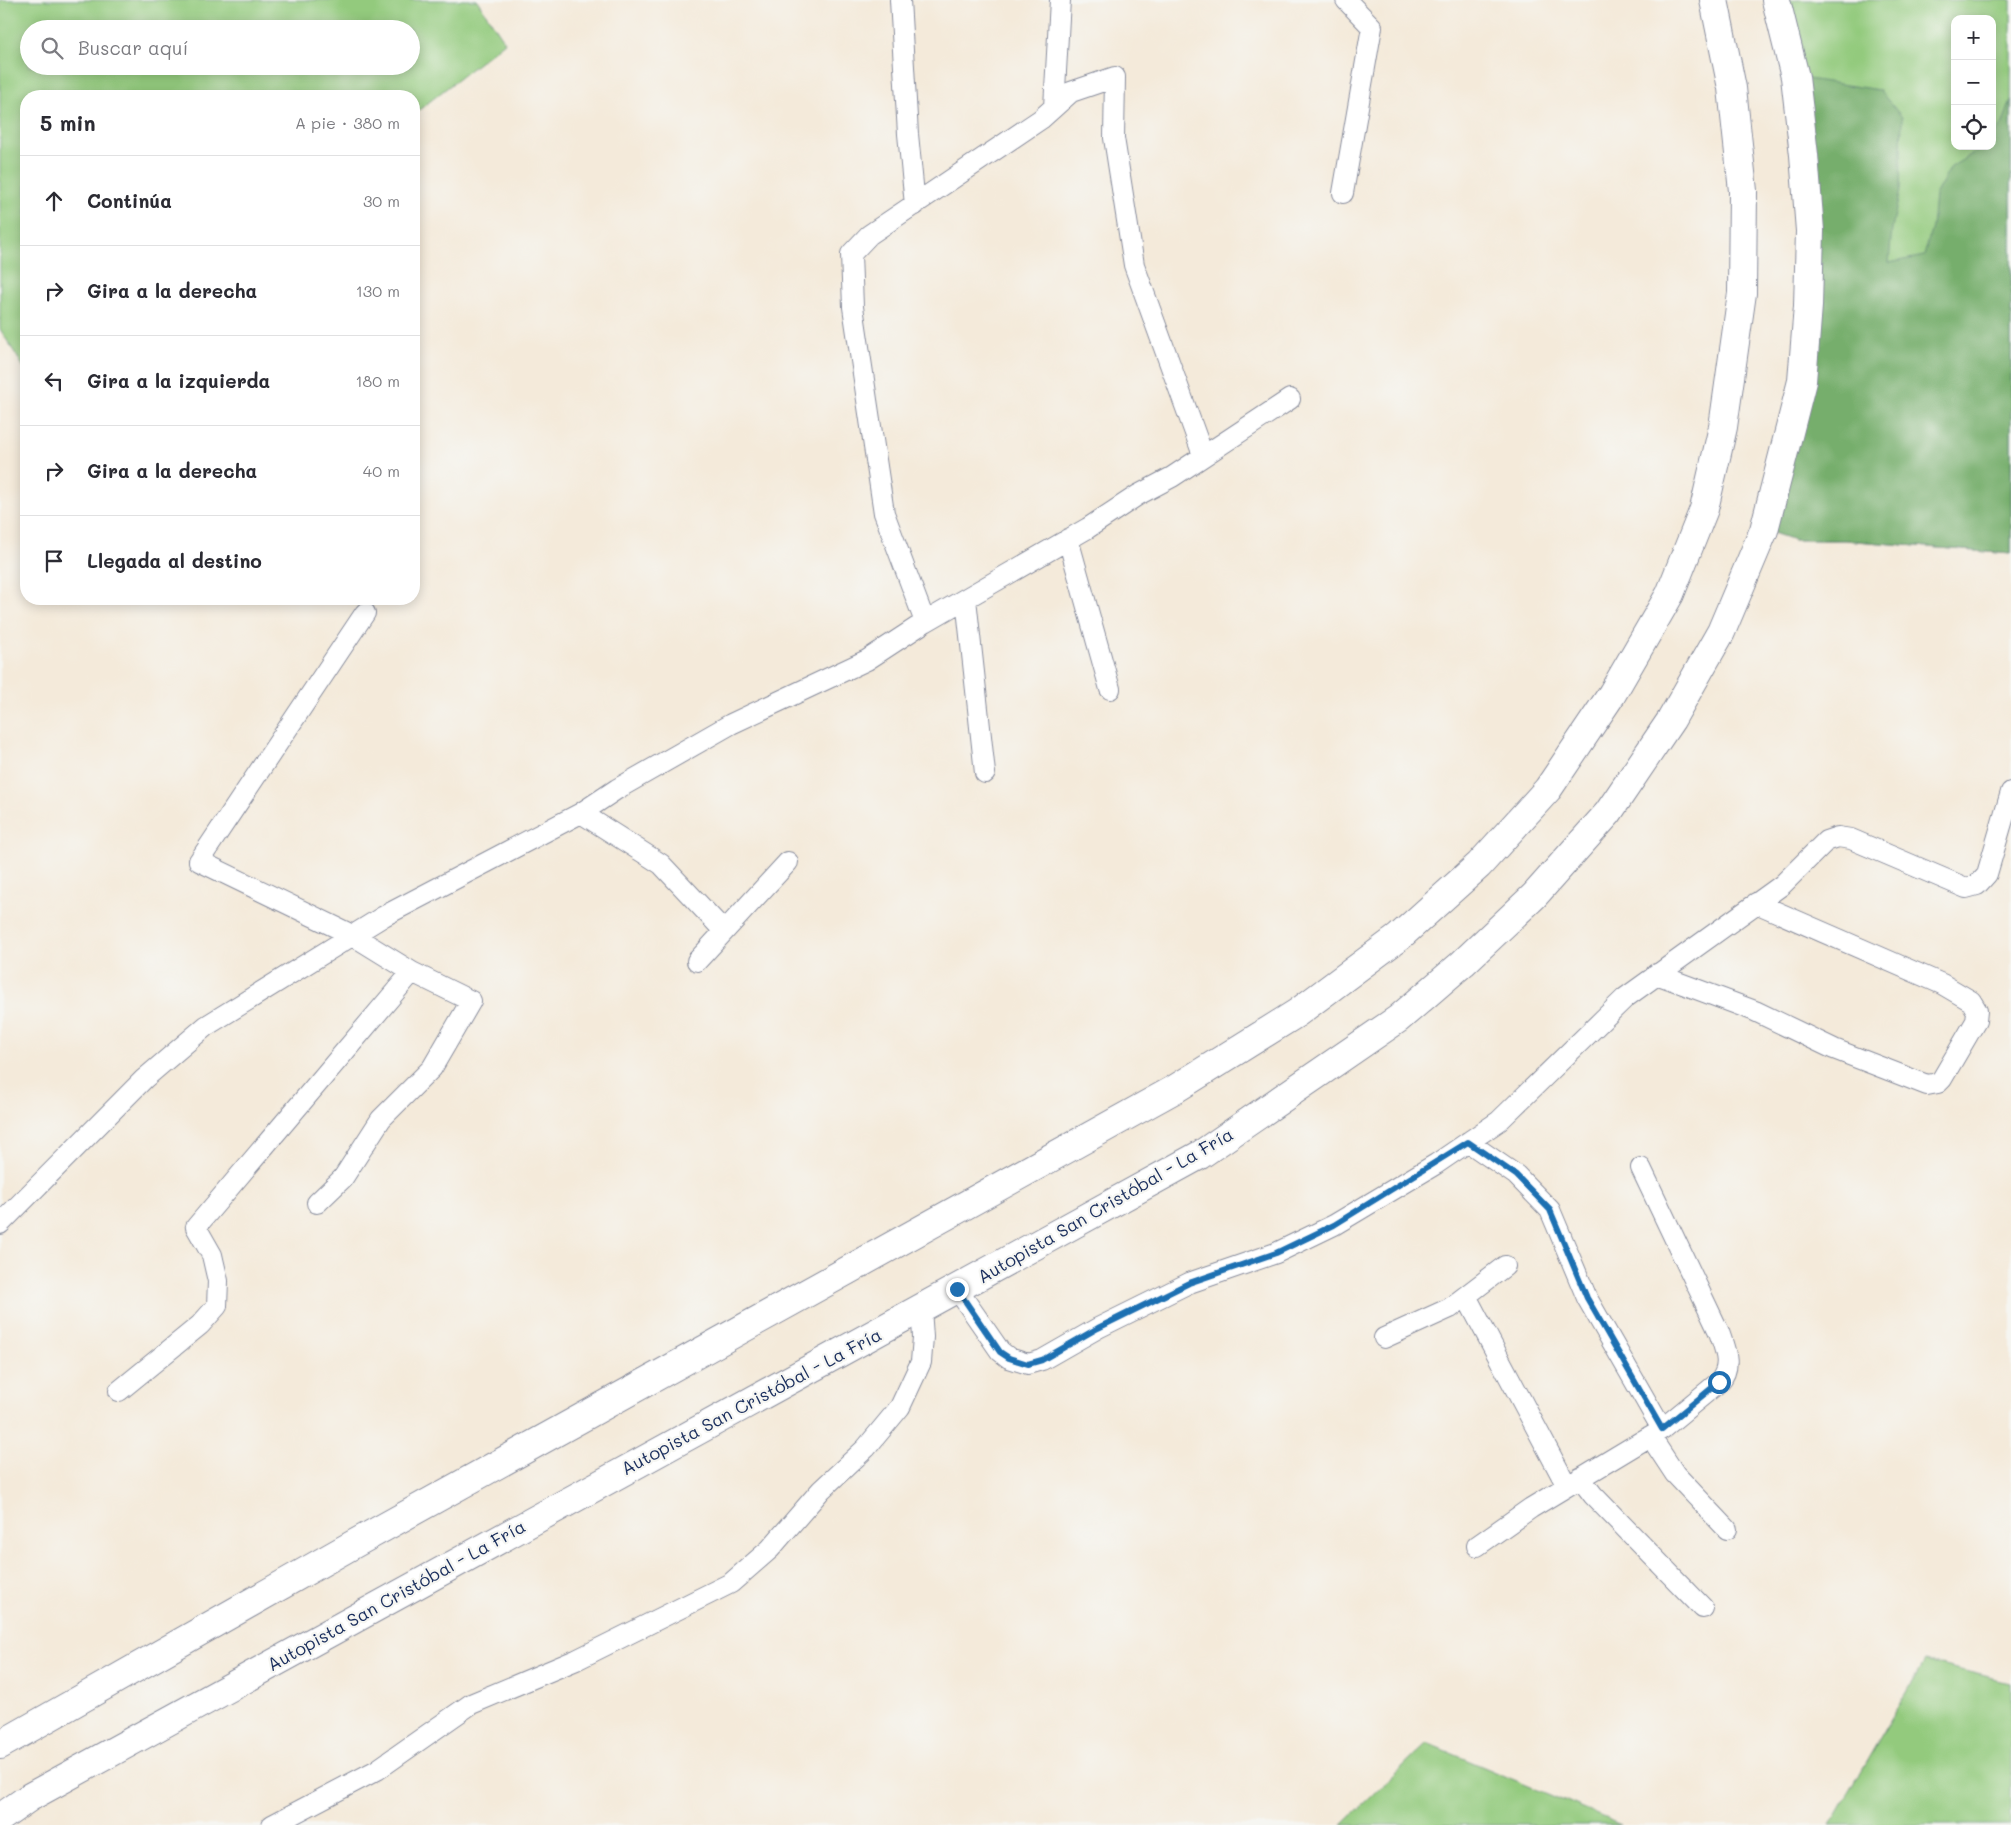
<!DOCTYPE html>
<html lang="es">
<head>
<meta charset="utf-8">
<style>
  :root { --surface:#fff; --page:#f7f7f7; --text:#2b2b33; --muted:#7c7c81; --line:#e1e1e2 }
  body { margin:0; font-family:Mali,sans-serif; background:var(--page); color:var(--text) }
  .controls { position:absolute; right:15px; top:15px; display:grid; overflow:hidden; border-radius:10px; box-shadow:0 2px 12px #0003 }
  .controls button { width:45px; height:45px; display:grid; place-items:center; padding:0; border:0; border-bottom:1px solid var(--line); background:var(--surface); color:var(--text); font:25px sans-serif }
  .stop { position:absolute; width:15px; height:15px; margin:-11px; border:4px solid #1f6fb2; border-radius:50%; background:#fff }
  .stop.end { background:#1f6fb2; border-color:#fff; box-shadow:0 1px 5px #0008 }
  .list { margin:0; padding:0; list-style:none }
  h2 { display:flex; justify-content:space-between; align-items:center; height:65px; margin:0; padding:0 20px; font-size:21px }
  h2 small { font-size:16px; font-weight:400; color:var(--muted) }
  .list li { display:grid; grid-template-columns:32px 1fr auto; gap:15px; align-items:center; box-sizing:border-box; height:90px; padding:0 20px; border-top:1px solid var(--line) }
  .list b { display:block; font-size:19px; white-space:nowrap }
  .list em { font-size:16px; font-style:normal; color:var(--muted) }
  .icon { flex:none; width:28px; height:28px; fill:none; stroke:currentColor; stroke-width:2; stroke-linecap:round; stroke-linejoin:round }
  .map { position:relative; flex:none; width:2011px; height:1825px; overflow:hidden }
  .search { position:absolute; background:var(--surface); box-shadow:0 2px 12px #0003; left:20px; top:20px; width:400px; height:55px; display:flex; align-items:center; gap:12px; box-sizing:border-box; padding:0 18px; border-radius:28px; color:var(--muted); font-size:19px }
  .panel { position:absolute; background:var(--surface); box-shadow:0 2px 12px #0003; left:20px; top:90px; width:400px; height:515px; border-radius:20px }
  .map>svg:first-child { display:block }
</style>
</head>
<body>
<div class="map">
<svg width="2011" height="1825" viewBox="0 0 2011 1825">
  <rect width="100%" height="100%" fill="#f6f6f2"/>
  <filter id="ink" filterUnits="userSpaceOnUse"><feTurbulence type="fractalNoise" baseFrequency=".02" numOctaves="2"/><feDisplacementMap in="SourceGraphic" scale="10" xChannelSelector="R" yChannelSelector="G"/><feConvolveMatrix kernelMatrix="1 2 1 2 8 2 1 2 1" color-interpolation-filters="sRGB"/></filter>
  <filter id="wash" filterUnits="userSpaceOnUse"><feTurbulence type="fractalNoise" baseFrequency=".0096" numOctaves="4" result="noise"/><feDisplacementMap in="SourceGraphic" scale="20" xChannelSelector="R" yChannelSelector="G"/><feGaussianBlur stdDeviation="1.12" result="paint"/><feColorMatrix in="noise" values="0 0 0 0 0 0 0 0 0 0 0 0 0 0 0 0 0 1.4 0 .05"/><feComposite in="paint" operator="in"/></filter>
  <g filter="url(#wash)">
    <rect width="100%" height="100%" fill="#f4eada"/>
    <path fill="#93ca7d" stroke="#577c6e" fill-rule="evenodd" d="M0,0h477l28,42 -91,72v-18h-388v275l-26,-42zM29,29h382v37h-382z
      M1776,0h235v554l-166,-14h-51l14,-234zM1955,19h37v127h-37z
      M1924,1661l87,21v143h-181z
      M1427,1743l194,82h-279z"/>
    <path fill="#76ae6c" stroke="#486e65" d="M1795,77l84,13 23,27 -2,73 -8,38 -3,35 35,-7 8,-29 3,-32 16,-28 34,-21h7v-9l11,-14 8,-23v454l-166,-14h-51l-30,-10 38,-149z"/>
  </g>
  <g filter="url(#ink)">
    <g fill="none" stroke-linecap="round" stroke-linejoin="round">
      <g stroke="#888c9c" stroke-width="22">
        <path id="minor" d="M900,0l8,134 7,71
          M1054,107l6,-107
          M1343,193l29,-166 -26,-27
          M1068,539l42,150
          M966,599l19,174
          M925,622l-41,-109 -31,-206 -2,-53 18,-19 172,-116 30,-27 44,-15 -1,61 20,127 69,190
          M581,813l80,51 63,67
          M697,961l91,-99
          M1656,974l99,37 79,38 93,36 11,-2 4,-4 34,-58 1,-10 -6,-10 -29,-17 -186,-81
          M1468,1142l48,33 34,35 37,88 75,131
          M317,1203l26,-25 38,-59 51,-51 39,-67 -59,-29 -60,-37 -153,-74 166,-248
          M0,1224l144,-145 62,-53 178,-110 197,-103 36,-24 114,-65 136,-64 58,-38 163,-94 50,-33 34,-18 118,-78
          M957,1289l43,62 9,7 19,6 14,-4 56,-32 91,-45 87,-30 58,-28 102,-61 63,-43 126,-123 157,-113 44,-44 12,-4 13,2 115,49 11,-3 10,-11 24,-82
          M1466,1296l101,190
          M1384,1338l66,-30 55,-42
          M119,1391l81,-66 17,-19 1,-25 -6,-26 -16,-28 216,-255
          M1650,1436l25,38 52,55
          M1580,1478l13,17 110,113
          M1477,1546l54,-38 131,-79 57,-47c14,-16 6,-32 0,-50l-78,-164
          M272,1825l105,-55 94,-66 105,-44 155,-77 39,-34 51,-59 45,-42 34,-41 21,-45 2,-25 -2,-28"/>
      </g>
      <g stroke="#888c9c" stroke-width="30">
        <path id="highway" d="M0,1745l354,-201 821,-455 122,-76 102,-76 80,-72 69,-76 64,-95 58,-100 34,-85 19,-82 19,-134 1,-102 -11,-103 -18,-88
          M0,1818l30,-21 1170,-642 198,-136 65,-56 71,-67 74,-83 63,-93 50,-88 43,-102 38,-149 6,-75 2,-75 -6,-76 -9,-78 -19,-77"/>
      </g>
      <use href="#minor" stroke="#fff" stroke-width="20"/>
      <use href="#highway" stroke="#fff" stroke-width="28"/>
    </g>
  </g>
  <g fill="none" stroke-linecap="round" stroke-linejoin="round" filter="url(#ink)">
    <path stroke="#1f6fb2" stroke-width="6" d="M957,1289l43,63 9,6 19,6 14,-4 56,-32 91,-45 87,-30 58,-28 134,-83 48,33 34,35 37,88 75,131 57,-47"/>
  </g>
  <g text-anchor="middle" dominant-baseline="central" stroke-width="4.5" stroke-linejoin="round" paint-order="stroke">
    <g font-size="18" fill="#1b2f5e" stroke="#f6f6f2">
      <text transform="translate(1105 1205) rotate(-30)">Autopista San Cristóbal - La Fría</text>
      <text transform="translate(751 1401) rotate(-28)">Autopista San Cristóbal - La Fría</text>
      <text transform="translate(396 1595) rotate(-29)">Autopista San Cristóbal - La Fría</text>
    </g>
  </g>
</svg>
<div class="controls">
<button>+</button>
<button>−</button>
<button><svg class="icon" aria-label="locate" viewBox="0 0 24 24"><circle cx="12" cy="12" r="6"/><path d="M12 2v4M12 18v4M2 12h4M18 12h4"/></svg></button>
</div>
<div class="stop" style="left:1719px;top:1382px"></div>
<div class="stop end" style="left:957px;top:1289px"></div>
<div class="search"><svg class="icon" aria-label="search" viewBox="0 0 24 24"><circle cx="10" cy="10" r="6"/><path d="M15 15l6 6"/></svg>Buscar aquí</div>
<section class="panel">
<h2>5 min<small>A pie · 380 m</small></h2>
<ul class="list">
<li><svg class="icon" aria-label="ahead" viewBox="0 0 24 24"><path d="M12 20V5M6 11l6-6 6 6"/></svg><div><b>Continúa</b></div><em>30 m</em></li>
<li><svg class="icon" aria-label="right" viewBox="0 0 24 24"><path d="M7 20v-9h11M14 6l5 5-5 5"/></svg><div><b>Gira a la derecha</b></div><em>130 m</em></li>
<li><svg class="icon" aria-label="left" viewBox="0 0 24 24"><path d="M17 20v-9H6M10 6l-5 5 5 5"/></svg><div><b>Gira a la izquierda</b></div><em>180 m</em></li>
<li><svg class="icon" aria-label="right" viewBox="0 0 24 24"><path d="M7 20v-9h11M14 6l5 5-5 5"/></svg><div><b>Gira a la derecha</b></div><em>40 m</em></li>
<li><svg class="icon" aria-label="arrive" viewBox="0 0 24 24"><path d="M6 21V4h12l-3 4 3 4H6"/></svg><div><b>Llegada al destino</b></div></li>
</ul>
</section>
</div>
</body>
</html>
